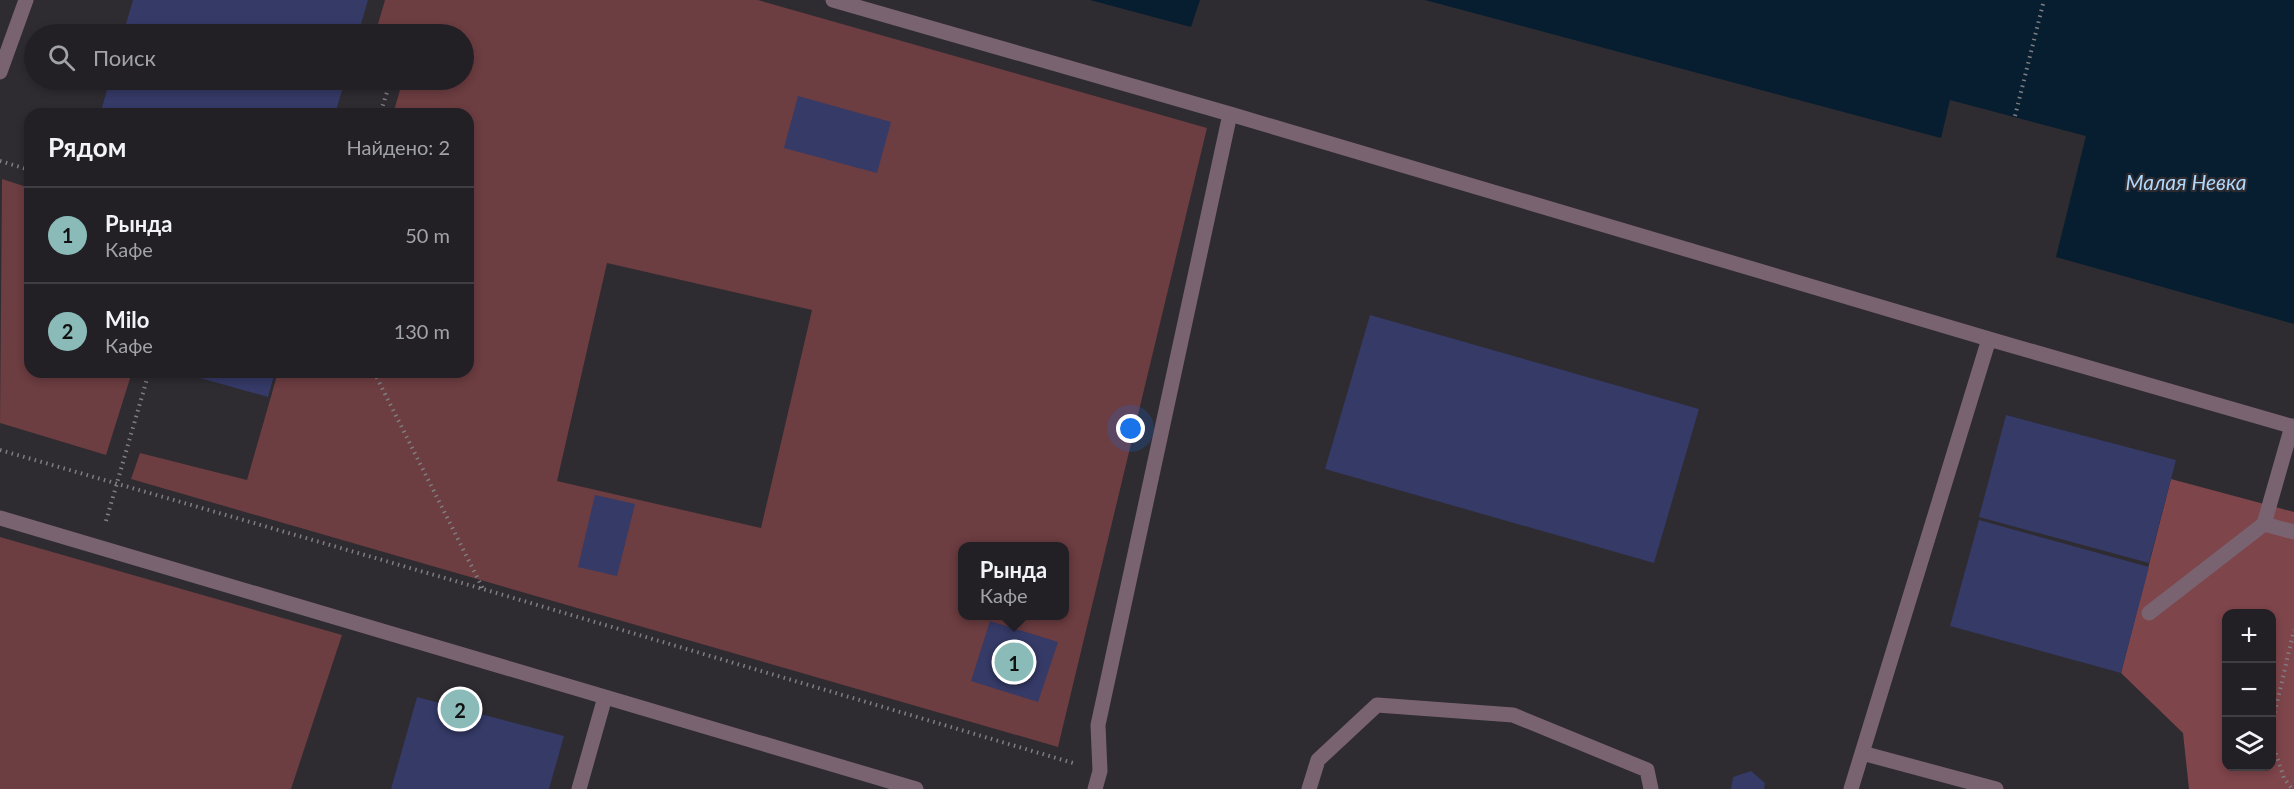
<!DOCTYPE html>
<html lang="ru">
<head>
<meta charset="utf-8">
<style>
  :root { --surface:#222025; --page:#2a282d; --text:#f1f3f6; --muted:#a2a3a7; --line:#3f3e42; --accent:#8bbbb9 }
  body { margin:0; font-family:Lato,sans-serif; background:var(--page); color:var(--text) }
  .controls { position:absolute; right:18px; bottom:18px; display:grid; overflow:hidden; border-radius:12px; box-shadow:0 3px 9px #0003 }
  .controls button { width:54px; height:54px; display:grid; place-items:center; padding:0; border:0; border-bottom:2px solid var(--line); background:var(--surface); color:var(--text); font:30px sans-serif }
  .you { position:absolute; left:1131px; top:429px; width:21px; height:21px; margin:-15px; border:4px solid #fff; border-radius:50%; background:#1a73e8; box-shadow:0 0 0 9px #1a73e833 }
  .badge { display:grid; place-items:center; width:39px; height:39px; border-radius:50%; background:var(--accent); color:#111; font-size:20px; font-weight:700 }
  .pin { position:absolute; translate:-50% -50%; border:3px solid #fff; box-shadow:0 2px 6px #0006 }
  .popup { position:absolute; left:958px; top:542px; width:111px; height:78px; box-sizing:border-box; display:grid; place-content:center; border-radius:12px; background:var(--surface); filter:drop-shadow(0 2px 4px #0005); font-size:20px; white-space:nowrap; color:var(--muted) }
  .popup b { font-size:22px; color:var(--text) }
  .popup::after { content:''; position:absolute; left:50%; top:100%; margin-left:-12px; border:12px solid transparent; border-top-color:var(--surface) }
  .list { margin:0; padding:0; list-style:none }
  h2 { display:flex; justify-content:space-between; align-items:center; height:78px; margin:0; padding:0 24px; font-size:26px }
  h2 small { font-size:20px; font-weight:400; color:var(--muted) }
  .list li { display:grid; grid-template-columns:39px 1fr auto; gap:18px; align-items:center; box-sizing:border-box; height:96px; padding:0 24px; border-top:2px solid var(--line) }
  .list b { display:block; font-size:22px; white-space:nowrap }
  .list p { margin:0; font-size:20px; white-space:nowrap; color:var(--muted) }
  .list em { font-size:20px; font-style:normal; color:var(--muted) }
  .icon { flex:none; width:33px; height:33px; fill:none; stroke:currentColor; stroke-width:2; stroke-linecap:round; stroke-linejoin:round }
  .map { position:relative; flex:none; width:2294px; height:789px; overflow:hidden }
  .search { position:absolute; background:var(--surface); box-shadow:0 3px 9px #0003; left:24px; top:24px; width:450px; height:66px; display:flex; align-items:center; gap:15px; box-sizing:border-box; padding:0 21px; border-radius:33px; color:var(--muted); font-size:22px }
  .panel { position:absolute; background:var(--surface); box-shadow:0 3px 9px #0003; left:24px; top:108px; width:450px; height:270px; border-radius:18px }
  .map>svg:first-child { display:block }
</style>
</head>
<body>
<div class="map">
<svg width="2294" height="789" viewBox="0 0 2294 789">
  <rect width="100%" height="100%" fill="#2e2b31"/>
  <path fill="#6c3d41" fill-rule="evenodd" d="M385,0h373l449,128 -149,619 -927,-268 9,-26 107,27 31,-108h190v-258h-75l9,-31 -4,-3h66v-46h-89zM607,263l205,47 -51,218 -204,-47zM963,546h102v70h-102z
    M2,179l28,9v184h102l-26,83 -106,-32z
    M0,537l342,98 -51,154h-291z"/>
  <path fill="#7e454b" fill-rule="evenodd" d="M2171,479l123,33v277h-105l-6,-56 -62,-60zM2226,614h46v152h-46z"/>
  <path fill="#061e30" d="M1090,0h110l-9,27z
    M1425,0h869v324l-238,-67 30,-121 -136,-36 -9,38z"/>
  <path fill="#353a67" d="M133,0h235l-10,34h-235z
    M110,80h235l-10,34h-235z
    M798,96l93,26 -14,51 -93,-25z
    M1370,315l329,94 -45,154 -329,-94z
    M179,372h96l-7,25z
    M2006,415l170,45 -27,103 -170,-46z
    M595,495l40,9 -18,72 -39,-9z
    M1979,520l170,47 -28,106 -171,-47z
    M990,621l68,21 -20,60 -67,-21z
    M417,697l147,39 -15,53h-158z
    M1751,771l14,12 -1,6h-33l2,-12z"/>
  <g fill="none" stroke-linecap="round" stroke-linejoin="round">
    <path stroke="#807d83" stroke-width="4" stroke-dasharray="1.5 4.5" stroke-linecap="butt" d="M367,80l22,6 -9,28
      M2015,116l29,-116
      M0,161l30,9
      M374,372l109,217
      M0,450l483,139 590,174
      M106,521l43,-149
      M2272,724l22,-94
      M2272,742l12,36 8,11"/>
    <path stroke="#7a6371" stroke-width="15" d="M833,0l397,114 -132,611 2,46 -5,18
      M0,72l26,-72
      M1230,114l759,225 -138,450
      M1989,339l305,88
      M0,518l916,271
      M2264,524l30,8
      M2149,613l115,-89 28,-98
      M1862,753l134,36
      M579,789l26,-92
      M1309,789l9,-29 59,-55 136,10 134,55 4,19"/>
  </g>
  <g text-anchor="middle" dominant-baseline="central" stroke-width="4.5" stroke-linejoin="round" paint-order="stroke">
    <g font-size="21" font-style="italic" fill="#afd8fb" stroke="#2e2b31">
      <text x="2186" y="181">Малая Невка</text>
    </g>
  </g>
</svg>
<div class="controls">
<button>+</button>
<button>−</button>
<button><svg class="icon" aria-label="layers" viewBox="0 0 24 24"><path d="M12 4l9 5-9 5-9-5zM3 14l9 5 9-5"/></svg></button>
</div>
<div class="you"></div>
<div class="pin badge" style="left:1014px;top:662px">1</div>
<div class="popup"><b>Рында</b>Кафе</div>
<div class="pin badge" style="left:460px;top:709px">2</div>
<div class="search"><svg class="icon" aria-label="search" viewBox="0 0 24 24"><circle cx="10" cy="10" r="6"/><path d="M15 15l6 6"/></svg>Поиск</div>
<section class="panel">
<h2>Рядом<small>Найдено: 2</small></h2>
<ul class="list">
<li><span class="badge">1</span><div><b>Рында</b><p>Кафе</p></div><em>50 m</em></li>
<li><span class="badge">2</span><div><b>Milo</b><p>Кафе</p></div><em>130 m</em></li>
</ul>
</section>
</div>
</body>
</html>
